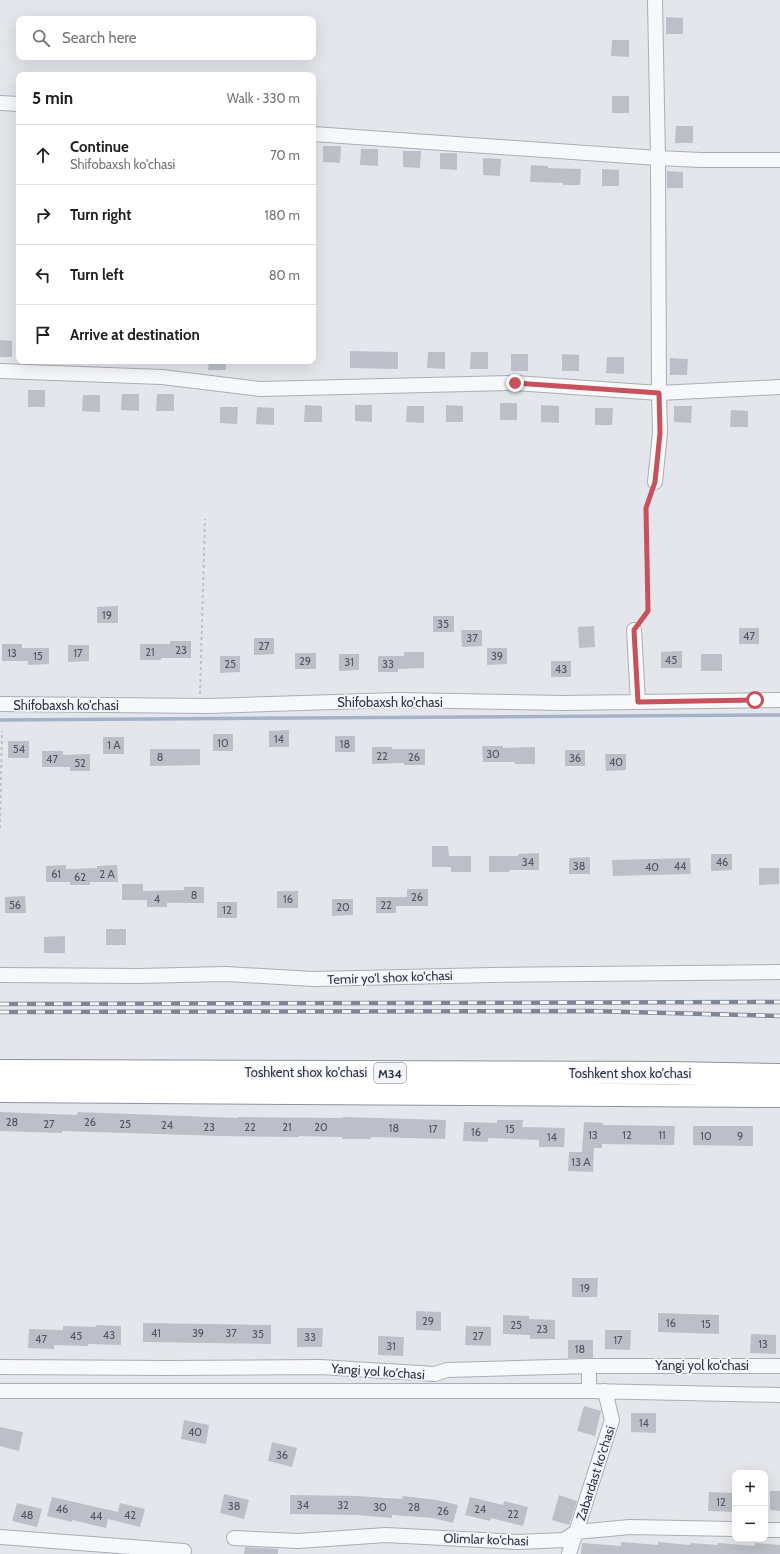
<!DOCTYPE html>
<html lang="en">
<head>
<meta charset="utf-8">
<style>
  :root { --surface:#fff; --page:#f2f2f2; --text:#202124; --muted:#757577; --line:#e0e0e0 }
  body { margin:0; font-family:Cabin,sans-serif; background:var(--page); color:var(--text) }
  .controls { position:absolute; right:12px; bottom:12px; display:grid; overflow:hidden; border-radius:8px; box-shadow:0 4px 16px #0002 }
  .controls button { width:36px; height:36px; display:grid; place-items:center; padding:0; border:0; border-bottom:1px solid var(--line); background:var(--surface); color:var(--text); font:20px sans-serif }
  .stop { position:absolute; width:12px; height:12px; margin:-9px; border:3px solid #c7525b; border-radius:50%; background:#fff }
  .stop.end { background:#c7525b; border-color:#fff; box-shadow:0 1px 4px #0008 }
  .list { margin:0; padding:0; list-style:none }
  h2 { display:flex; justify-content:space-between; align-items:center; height:52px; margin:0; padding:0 16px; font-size:17px }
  h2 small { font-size:13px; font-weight:400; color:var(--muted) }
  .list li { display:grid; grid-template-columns:26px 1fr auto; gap:12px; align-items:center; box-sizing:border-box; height:60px; padding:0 16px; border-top:1px solid var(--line) }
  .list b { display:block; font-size:15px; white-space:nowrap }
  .list p { margin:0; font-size:13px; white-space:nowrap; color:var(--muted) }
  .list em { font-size:13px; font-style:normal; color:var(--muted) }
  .icon { flex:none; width:22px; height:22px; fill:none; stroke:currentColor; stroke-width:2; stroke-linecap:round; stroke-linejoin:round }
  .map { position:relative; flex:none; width:780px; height:1554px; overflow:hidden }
  .search { position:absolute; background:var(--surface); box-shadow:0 4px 16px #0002; left:16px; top:16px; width:300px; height:44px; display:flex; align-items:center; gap:10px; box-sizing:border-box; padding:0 14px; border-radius:8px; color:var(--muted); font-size:15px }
  .panel { position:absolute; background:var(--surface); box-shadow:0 4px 16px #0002; left:16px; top:72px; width:300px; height:292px; border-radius:8px }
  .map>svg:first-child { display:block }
</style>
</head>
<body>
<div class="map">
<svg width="780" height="1554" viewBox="0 0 780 1554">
  <rect width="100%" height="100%" fill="#e4e6eb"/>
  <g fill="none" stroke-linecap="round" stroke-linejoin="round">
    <path stroke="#a2b2c9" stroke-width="3.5" d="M0,720l780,-5"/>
  </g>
  <path fill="#bcbfc8" d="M666,17l17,1v16h-17z
    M612,40h17v17l-18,-1z
    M612,96h17v17h-17z
    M676,126h17v17h-18z
    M323,146h18l-1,17 -17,-1z
    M361,149h17v17l-18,-1z
    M403,151h18l-1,17 -17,-1z
    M440,153h17v17l-17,-1z
    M483,158l18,1 -1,17 -17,-1z
    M531,165l17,1v2l33,1 -1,16h-17v-2l-33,-1z
    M602,169l17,1v16h-17z
    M667,171l16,1v16h-16z
    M0,340l12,1v16h-12z
    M350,351l48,1v17l-48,-1z
    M428,352h17v17l-18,-1z
    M471,352h17v17h-18z
    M511,354h17v17h-17z
    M562,354l17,1v16h-17z
    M607,357h17v17l-18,-1z
    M670,358l18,1 -1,16h-17z
    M209,361h17v9h-18z
    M28,390h17v17h-17z
    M122,394h17v17l-18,-1z
    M157,394h17v17h-18z
    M83,395h17v17l-18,-1z
    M500,403h17v17h-17z
    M305,405l17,1v16h-18z
    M355,405h17v17l-17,-1z
    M446,405l17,1v16h-17z
    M541,405l18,1v17l-18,-1z
    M407,406h17v17l-18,-1z
    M674,406h18l-1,17 -17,-1z
    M220,407h18l-1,17 -17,-1z
    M257,407l17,1v17l-18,-1z
    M595,408h18l-1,17h-17z
    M731,410l17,1v16h-18z
    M118,606v17h-21v-16z
    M433,616h21v16h-21z
    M594,626l1,21 -16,1 -1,-21z
    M739,628h20v16h-20z
    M461,630h21v16l-20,1z
    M254,638h20v16l-20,1z
    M170,641h21v17h-30v2h-21v-16h30z
    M2,644h20v4h27v16l-21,1v-4h-26z
    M68,645h21v16l-21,1z
    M487,648h20v16l-20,1z
    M682,651v17h-21v-16z
    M404,652h20v16l-26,1v3h-20v-16h26z
    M295,653h21v16h-21z
    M339,654h20v16l-20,1z
    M701,654h21v17h-21z
    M220,656h20v16l-20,1z
    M551,661h20v16h-20z
    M289,730v17h-20v-16z
    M213,734h20v17h-20z
    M335,736h20v16h-20z
    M103,737h21v17h-21z
    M8,741h21v17h-21z
    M482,746h21v2l32,-1v17h-20v-2h-32z
    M372,747h20v2h33v16h-21v-2l-32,1z
    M150,749h50v16l-50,1z
    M565,750h20v16h-20z
    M42,751h21v4l27,-1v17h-20v-4h-28z
    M605,754h21v16l-20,1z
    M432,846h16l1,10h22v16h-20v-5h-19z
    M539,853v17h-30l1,2h-21v-16h29v-2z
    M711,854h21v16l-21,1z
    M590,857v17h-21v-16z
    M690,858l1,16 -78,2 -1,-16z
    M66,865v4l31,-1v-2l20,-1 1,17h-28v3h-20v-3h-24v-16z
    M759,868h20v16l-20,1z
    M122,884h21v7l41,-1v-3h20v16h-37v4h-20v-7h-25z
    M407,889h21v17h-32v7h-20v-16h31z
    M277,891h21v17h-21z
    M25,896l1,17h-21v-16z
    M332,899h21v16l-21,1z
    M217,902h20v16h-20z
    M106,929h20v16h-20z
    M65,936v17h-21v-16z
    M0,1112l77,3 1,-3 160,6v-1l105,1v-1l103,3 -1,19 -74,-2v2h-29v-2l-43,-1v1l-78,-1 -159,-5v2l-62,-2z
    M497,1120h26l-1,7 43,1 -1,19h-25v-7l-51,-2v4l-25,-1 1,-19 33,1z
    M584,1122l19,1v2l72,1 -1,19 -72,-1v4h-8l-1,24 -25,-1 1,-19h13z
    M693,1126h60v20l-60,-1z
    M572,1278h26l-1,19h-25z
    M416,1311l25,1v19l-25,-1z
    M658,1313l61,2v19l-61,-2z
    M503,1315l26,1v3l26,1v19h-25v-4l-27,-1z
    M143,1323l128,2v19l-128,-2z
    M96,1325l25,1v19l-33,-1v2l-34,-1v4l-26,-1 1,-19 34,1v-4l33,1z
    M466,1326l25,1v19l-26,-1z
    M297,1328h26l-1,19h-25z
    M605,1330h26l-1,20 -25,-1z
    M751,1334l25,1v19l-26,-1z
    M378,1336l26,1 -1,19 -25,-1z
    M568,1340h25v18h-25z
    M584,1406l17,5 -6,25 -18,-5z
    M631,1413h25v20l-25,-1z
    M184,1420l25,5 -3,19 -25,-5z
    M0,1427l23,5 -4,19 -19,-5z
    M272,1442l25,6 -5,19 -24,-6z
    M770,1491h10v20l-10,-1z
    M709,1492l25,1v19l-26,-1z
    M224,1494l25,6 -5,19 -24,-6z
    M290,1495l67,1 45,3 1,-3 34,4 21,5 -5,18 -20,-5 -41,-3v3l-34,-3 -68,-1z
    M559,1495l18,6 -8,24 -17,-5z
    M52,1497l66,15 2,-9 25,6 -5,18 -32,-8 -2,9 -34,-8v2l-25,-6z
    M470,1497l33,8 1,-4 24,6 -5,19 -32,-8 -1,3 -25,-6z
    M17,1503l25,6 -5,18 -25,-6z
    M621,1542l37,3v-3l32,3 1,-2 27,2v-2l37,3v-3l25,2v9h-199l1,-11 39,3z
    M245,1547l33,2v5h-34z"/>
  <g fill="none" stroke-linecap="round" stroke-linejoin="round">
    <g stroke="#a9adb5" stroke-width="16">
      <path id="street" d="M655,0l3,158 1,235 121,-6
        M0,103l19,1
        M313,134l345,24 43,2h79
        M0,371l162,6 98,12 255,-6 144,10 1,40 -5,49
        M634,630l4,72
        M0,704l209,2 190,-6 163,3 218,-3
        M0,975l139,1 87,-2 87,5 179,-4 288,-3
        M0,1367l167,1 153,-1 115,7 12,-4 142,-4h191
        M0,1391h589l191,4
        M589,1391v-25
        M765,1530h15
        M0,1537l184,14
        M234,1538l64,3 88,-6 132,7 46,-2 12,-8 54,-5 105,2
        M569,1554l43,-134 -7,-29"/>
    </g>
    <g stroke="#8c93a1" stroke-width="24">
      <path id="highway" d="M0,1071l670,2 110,2
        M0,1091l780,5"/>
    </g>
    <path stroke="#bec1c7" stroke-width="2" stroke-dasharray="3 3" stroke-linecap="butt" d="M641,621l7,-10 -2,-102 6,-16
      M200,694l5,-175
      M0,828l2,-97"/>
    <use href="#street" stroke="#f7f8fa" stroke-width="14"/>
    <use href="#highway" stroke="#fff" stroke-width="22"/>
    <g stroke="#7e8594" stroke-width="4.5">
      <path id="rail" d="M0,1004l780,-2
        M0,1012l589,-1 191,5"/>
    </g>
    <use href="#rail" stroke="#f4f5f8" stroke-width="3" stroke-dasharray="9" stroke-linecap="butt"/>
  </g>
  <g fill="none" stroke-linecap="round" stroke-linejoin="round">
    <path stroke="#c7525b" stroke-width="5" d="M515,383l144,10 1,40 -5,49 -9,26 2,103 -14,19 4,72 117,-2"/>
  </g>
  <g text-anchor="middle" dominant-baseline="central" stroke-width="3.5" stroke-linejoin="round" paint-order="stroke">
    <g font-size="11" fill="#515664">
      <text x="107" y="615">19</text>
      <text x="443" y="624">35</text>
      <text x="749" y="636">47</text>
      <text x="472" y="638">37</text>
      <text x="264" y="646">27</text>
      <text x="181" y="650">23</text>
      <text x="150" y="652">21</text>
      <text x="12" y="653">13</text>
      <text x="78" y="653">17</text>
      <text x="38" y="656">15</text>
      <text x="497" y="656">39</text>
      <text x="671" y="660">45</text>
      <text x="305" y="661">29</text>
      <text x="349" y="662">31</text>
      <text x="230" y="664">25</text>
      <text x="388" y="664">33</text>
      <text x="561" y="669">43</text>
      <text x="279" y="739">14</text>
      <text x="223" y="743">10</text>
      <text x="345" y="744">18</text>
      <text x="114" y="745">1 А</text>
      <text x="19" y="749">54</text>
      <text x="493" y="754">30</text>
      <text x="382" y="756">22</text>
      <text x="160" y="757">8</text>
      <text x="414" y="757">26</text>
      <text x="575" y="758">36</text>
      <text x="52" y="759">47</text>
      <text x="616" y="762">40</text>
      <text x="80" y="763">52</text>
      <text x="528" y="862">34</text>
      <text x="722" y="862">46</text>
      <text x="579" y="866">38</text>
      <text x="680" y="866">44</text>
      <text x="652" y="867">40</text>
      <text x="56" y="874">61</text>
      <text x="107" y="874">2 А</text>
      <text x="80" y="877">62</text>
      <text x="194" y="895">8</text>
      <text x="417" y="897">26</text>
      <text x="157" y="899">4</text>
      <text x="288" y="899">16</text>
      <text x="15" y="905">56</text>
      <text x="386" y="905">22</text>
      <text x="343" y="907">20</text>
      <text x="227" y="910">12</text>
      <text x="12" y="1122">28</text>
      <text x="90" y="1122">26</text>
      <text x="49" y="1124">27</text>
      <text x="125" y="1124">25</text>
      <text x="167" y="1125">24</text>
      <text x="209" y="1127">23</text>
      <text x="250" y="1127">22</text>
      <text x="287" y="1127">21</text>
      <text x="321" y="1127">20</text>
      <text x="394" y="1128">18</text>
      <text x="433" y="1129">17</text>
      <text x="510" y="1129">15</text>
      <text x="476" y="1132">16</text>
      <text x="593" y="1135">13</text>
      <text x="627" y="1135">12</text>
      <text x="662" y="1135">11</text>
      <text x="706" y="1136">10</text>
      <text x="740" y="1136">9</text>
      <text x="552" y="1137">14</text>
      <text x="581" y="1162">13 А</text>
      <text x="585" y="1288">19</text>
      <text x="428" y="1321">29</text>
      <text x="671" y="1323">16</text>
      <text x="706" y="1324">15</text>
      <text x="516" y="1325">25</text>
      <text x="542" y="1329">23</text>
      <text x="156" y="1333">41</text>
      <text x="198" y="1333">39</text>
      <text x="231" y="1333">37</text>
      <text x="258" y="1334">35</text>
      <text x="109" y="1335">43</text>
      <text x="76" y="1336">45</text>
      <text x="478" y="1336">27</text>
      <text x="310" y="1337">33</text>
      <text x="41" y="1339">47</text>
      <text x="618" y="1340">17</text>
      <text x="763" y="1344">13</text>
      <text x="391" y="1346">31</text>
      <text x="580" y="1349">18</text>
      <text x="644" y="1423">14</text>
      <text x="195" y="1432">40</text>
      <text x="282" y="1455">36</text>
      <text x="721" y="1502">12</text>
      <text x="303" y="1505">34</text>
      <text x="343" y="1505">32</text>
      <text x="234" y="1506">38</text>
      <text x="380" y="1507">30</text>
      <text x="414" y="1507">28</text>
      <text x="62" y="1509">46</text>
      <text x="480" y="1509">24</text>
      <text x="443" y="1511">26</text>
      <text x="513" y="1514">22</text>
      <text x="27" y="1515">48</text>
      <text x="130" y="1515">42</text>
      <text x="96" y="1516">44</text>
    </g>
    <rect fill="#f4f5f8" stroke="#696d79" stroke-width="1" x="374" y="1063" width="32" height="20" rx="3"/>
    <g font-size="12" font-weight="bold" fill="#2d3343">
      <text x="390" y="1073">M34</text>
    </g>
    <g font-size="13" fill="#2d3343" stroke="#f4f5f8">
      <text x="390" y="702">Shifobaxsh ko'chasi</text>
      <text x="66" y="705">Shifobaxsh ko'chasi</text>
      <text transform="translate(390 977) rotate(-2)">Temir yo'l shox ko'chasi</text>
      <text x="306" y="1072">Toshkent shox ko'chasi</text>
      <text x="630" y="1073">Toshkent shox ko'chasi</text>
      <text x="702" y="1365">Yangi yol ko'chasi</text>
      <text transform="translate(378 1371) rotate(4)">Yangi yol ko'chasi</text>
      <text transform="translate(595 1473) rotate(-72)">Zabardast ko'chasi</text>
      <text transform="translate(486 1539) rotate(2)">Olimlar ko'chasi</text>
    </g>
  </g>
</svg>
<div class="controls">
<button>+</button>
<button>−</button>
</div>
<div class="stop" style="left:755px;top:700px"></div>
<div class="stop end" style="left:515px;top:383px"></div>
<div class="search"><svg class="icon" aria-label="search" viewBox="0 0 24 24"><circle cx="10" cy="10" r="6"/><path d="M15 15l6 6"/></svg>Search here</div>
<section class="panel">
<h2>5 min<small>Walk · 330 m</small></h2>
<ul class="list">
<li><svg class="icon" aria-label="ahead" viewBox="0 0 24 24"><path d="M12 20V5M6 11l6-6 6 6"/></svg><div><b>Continue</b><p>Shifobaxsh ko'chasi</p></div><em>70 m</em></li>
<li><svg class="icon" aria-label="right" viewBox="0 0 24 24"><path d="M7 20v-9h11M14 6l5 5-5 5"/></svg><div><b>Turn right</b></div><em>180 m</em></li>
<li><svg class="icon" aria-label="left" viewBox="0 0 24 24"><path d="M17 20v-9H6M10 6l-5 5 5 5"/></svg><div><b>Turn left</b></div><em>80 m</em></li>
<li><svg class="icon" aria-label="arrive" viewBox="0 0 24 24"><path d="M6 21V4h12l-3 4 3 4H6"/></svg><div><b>Arrive at destination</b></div></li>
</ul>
</section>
</div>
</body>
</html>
